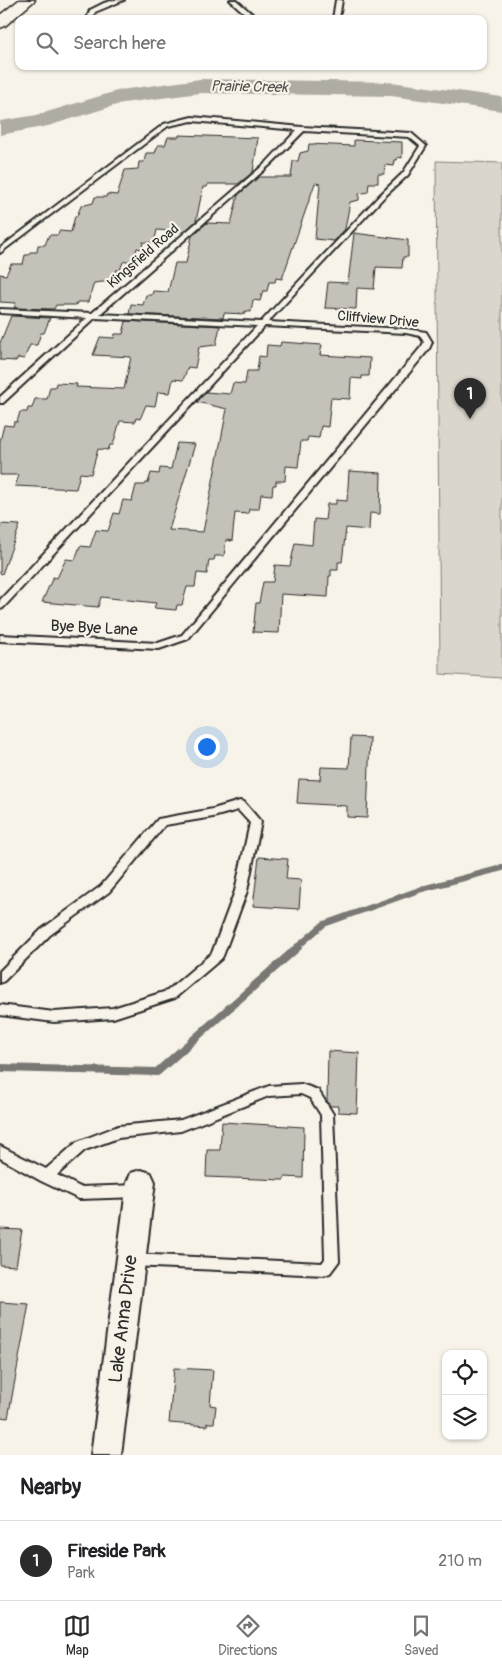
<!DOCTYPE html>
<html lang="en">
<head>
<meta charset="utf-8">
<style>
  :root { --surface:#fff; --page:#f6f6f6; --text:#202124; --muted:#757577; --line:#e0e0e0; --accent:#2b2b2b }
  body { margin:0; font-family:Pangolin,sans-serif; background:var(--page); color:var(--text) }
  .controls { position:absolute; right:15px; bottom:15px; display:grid; overflow:hidden; border-radius:10px; box-shadow:0 1px 4px #0004 }
  .controls button { width:45px; height:45px; display:grid; place-items:center; padding:0; border:0; border-bottom:1px solid var(--line); background:var(--surface); color:var(--text); font:25px sans-serif }
  .you { position:absolute; left:206px; top:746px; width:18px; height:18px; margin:-12px; border:4px solid #fff; border-radius:50%; background:#1a73e8; box-shadow:0 0 0 8px #1a73e833 }
  .badge { display:grid; place-items:center; width:32px; height:32px; border-radius:50%; background:var(--accent); color:#fff; font-size:16px; font-weight:700 }
  .pin { position:absolute; translate:-50% -41px; filter:drop-shadow(0 1px 2px #0008) }
  .pin::after { content:''; position:absolute; top:26px; width:18px; height:15px; background:inherit; clip-path:polygon(0 0,100% 0,50% 100%) }
  .list { margin:0; padding:0; list-style:none }
  h2 { display:flex; justify-content:space-between; align-items:center; height:65px; margin:0; padding:0 20px; font-size:21px }
  h2 small { font-size:16px; font-weight:400; color:var(--muted) }
  .list li { display:grid; grid-template-columns:32px 1fr auto; gap:15px; align-items:center; box-sizing:border-box; height:80px; padding:0 20px; border-top:1px solid var(--line) }
  .list b { display:block; font-size:19px; white-space:nowrap }
  .list p { margin:0; font-size:16px; white-space:nowrap; color:var(--muted) }
  .list em { font-size:16px; font-style:normal; color:var(--muted) }
  .icon { flex:none; width:28px; height:28px; fill:none; stroke:currentColor; stroke-width:2; stroke-linecap:round; stroke-linejoin:round }
  .map { position:relative; flex:none; width:502px; height:1455px; overflow:hidden }
  .search { position:absolute; background:var(--surface); box-shadow:0 1px 4px #0004; left:15px; right:15px; top:15px; height:55px; display:flex; align-items:center; gap:12px; box-sizing:border-box; padding:0 18px; border-radius:10px; color:var(--muted); font-size:19px }
  .sheet { height:145px; background:var(--surface) }
  nav { display:flex; justify-content:space-around; align-items:center; box-sizing:border-box; height:70px; border-top:1px solid var(--line); background:var(--surface); font-size:14px; color:var(--muted) }
  nav a { display:grid; justify-items:center; gap:2px }
  nav .on { color:var(--accent) }
  .map>svg:first-child { display:block }
</style>
</head>
<body>
<div class="map">
<svg width="502" height="1455" viewBox="0 0 502 1455">
  <rect width="100%" height="100%" fill="#f7f3e8"/>
  <filter id="ink" filterUnits="userSpaceOnUse"><feTurbulence type="fractalNoise" baseFrequency=".02" numOctaves="2"/><feDisplacementMap in="SourceGraphic" scale="10" xChannelSelector="R" yChannelSelector="G"/><feConvolveMatrix kernelMatrix="1 2 1 2 8 2 1 2 1" color-interpolation-filters="sRGB"/></filter>
  <g filter="url(#ink)">
    <path fill="#dad6cc" stroke="#82807c" d="M436,161l66,2v515l-62,-4z"/>
    <g fill="none" stroke-linecap="round" stroke-linejoin="round">
      <path stroke="#7a7874" stroke-width="6" d="M296,948l28,-24 98,-35 80,-21"/>
      <path stroke="#7a7874" stroke-width="8" d="M0,1068l157,4 141,-125"/>
      <path fill="#afaca4" fill-rule="evenodd" d="M200,79l191,3 111,15v14l-111,-15 -191,-3 -77,10 -75,23 -48,9v-14l37,-6 83,-25z"/>
    </g>
    <path fill="#c4c1b9" stroke="#2b2b2b" d="M179,135l79,3 -5,34 -15,12h-30l-1,3h-4l-7,34 -12,11 -27,-2 -3,13 -11,-1 -1,7 -5,-1 -4,12 -10,2 -3,8h-4l-4,11 -18,2 -6,19h-11l-1,3h-20l-2,4 -40,-1 2,-5 -16,-1v-28l6,1 5,-11h12l2,-9h4l1,-3h7l1,-7h7l4,-10h9l1,-4 12,1 4,-16h2l4,-10 12,-3 2,-6h11l1,-3 10,1 8,-25 13,-1 1,-7h5l2,-9h9l3,-8h7l3,-8h11z
      M354,140l48,2v16l-4,-1 -1,3h-2l-1,6 -9,-1 -1,9h-6v9h-9l-1,9 -9,2v6l-9,2 -5,27 -11,12 -19,-2 5,-55 -5,-1 -33,96 -6,-1 -1,4h-6l-2,9h-4l-3,10 -7,-1 -2,12 -6,-1v3l-21,-1 -1,5 -94,-4 2,-10 12,1 3,-10h6l1,-4 15,1 7,-29h11l6,-27 15,-13 24,1 7,-29 21,-18h32l2,-16h5l2,-8 8,-2 1,-7 45,2z
      M354,233l54,7v17h-5l-1,11 -26,-1 -2,22 -17,-1 -1,21 -31,-1 3,-26 20,1z
      M11,316l39,2 -6,15h-3l-4,12h-7l-6,14 -6,-1 -2,3 -16,-1v-17z
      M126,321l94,5 -4,19 -17,2 -4,21 -7,-1 -5,13 -10,-1 -3,14 -12,-1 -3,14 -9,-1 -6,14 -4,-1 -1,4 -15,-1 -7,24h-3l-2,5 -10,-1 -7,25 -11,-1 -4,16 -61,-3 4,-11h-19v-34l4,-16 9,1 1,-4h3l3,-10h7l1,-4h4l3,-9h12l3,-12h5l1,-4 21,1 -1,3 48,2 7,-32 -38,-2 7,-18 14,1 1,-4h8z
      M281,342l41,3 -2,10 50,3 -1,18h-7v3l-11,-1 -1,21 -19,-1 -3,29 -7,-1 -2,12 -11,-1 -1,4h-6l-3,26 -12,-1 -1,15h-9v4h-3l-1,10 -11,-1 -2,15h-10l-1,5 -13,-1 -3,28 -6,-1 -2,16h-9l-1,4h-5l-2,14 -10,-1 -2,14h-8l-5,18h-5l-1,5 -22,-2 2,-5 -55,-6 -3,10 -56,-5 11,-25 4,1 9,-19 9,1 5,-14 10,1 6,-17 12,1 6,-18 5,1 4,-14 9,1 4,-16h9l1,-2h2l3,-10 8,1 1,-6 11,1 6,-26 18,1 -26,86 34,2 24,-123 -30,-7 9,-10 24,2 3,-11 12,1 2,-13h10l2,-15 7,1 1,-12 13,1z
      M349,471l32,2 -1,41 -10,-1 -1,17 -23,-2 -4,34h-4v8h-7v6h-2l-1,21 -47,-3 -2,39 -26,-1 3,-29h3l4,-21h10l2,-17 15,1 5,-23 17,2 2,-26 11,1 2,-16h9v-4l11,1z
      M0,524l20,1 -18,49 -2,-1z
      M351,737l19,1 -3,80 -20,-1v-11l-50,-3 2,-24 21,1 1,-13 28,1z
      M259,857l29,2 -2,20 15,1 -2,29 -46,-3z
      M328,1051l31,2 -2,60 -19,-1v-6h-8l-3,-6z
      M222,1122l82,5 -1,51 -18,-1 -1,3 -78,-3 1,-27h13z
      M0,1229l22,1 -6,36 -16,-1z
      M0,1302l29,2 -21,114 -8,-1z
      M174,1368l39,2 -3,35 6,1 -2,17h-7v3l-38,-3z"/>
    <g fill="none" stroke-linecap="round" stroke-linejoin="round">
      <g stroke="#2b2b2b" stroke-width="4">
        <path id="lane" d="M115,0h9l-29,12 -2,7h-6l3,-9 14,-7z
          M230,0h6l22,19h-7z
          M336,0h6l-3,19h-6z
          M192,117l110,10 109,6 14,12 1,1 -18,29 -25,23 -115,124 138,7 20,3 6,10 -3,7 -241,290 -29,10 -159,-8v-6l158,8 24,-8 240,-289 2,-4 -4,-6 -14,-3 -141,-7 -262,282 -3,1v-9l257,-274 -162,-8 -92,85h-3v-6l87,-79 -87,-5v-4l92,4 175,-151 30,-32 -105,-9 -24,5 -168,127v-5l164,-124zM304,131l105,6 11,9 -17,27 -24,23 -118,126 -161,-8 171,-150z
          M240,801l4,1 17,20 -14,69 -24,65 -2,3 -46,39 -62,20 -59,4 -54,-7v-10l54,7 59,-4 54,-17 45,-38 23,-62 15,-68 -12,-13 -25,7 -48,8 -56,67 -59,43 -46,46 -4,2v-12l42,-42 59,-43 57,-67 55,-10z
          M301,1084l17,6 15,24 6,147 -9,12 -5,2 -193,-9 -5,-2 -2,-4 2,-4 5,-2 190,9 3,-4 -4,-144 -11,-17 -9,-4 -32,2 -88,35 -63,7 -33,12 -28,25 23,12 59,-2 5,2 1,4 -1,4 -5,2 -60,2 -38,-18 -41,-23v-12l46,23 31,-27 41,-16 63,-6 88,-34z"/>
      </g>
      <g stroke="#2b2b2b" stroke-width="4">
        <path id="street" d="M141,1170l10,3 4,9 -34,273h-30l36,-273 4,-9z"/>
      </g>
      <g stroke="#2b2b2b" stroke-width="3">
        <path id="secondary" d="M19,0h16l-30,26 -5,2v-13z"/>
      </g>
      <use href="#lane" fill="#f7f3e8" fill-rule="evenodd"/>
      <use href="#street" fill="#f7f3e8" fill-rule="evenodd"/>
      <use href="#secondary" fill="#f7f3e8" fill-rule="evenodd"/>
    </g>
  </g>
  <g text-anchor="middle" dominant-baseline="central" stroke-width="4.5" stroke-linejoin="round" paint-order="stroke">
    <g font-size="14" fill="#2b2b2b" stroke="#f7f3e8">
      <text transform="translate(143 256) rotate(-41)">Kingsfield Road</text>
      <text transform="translate(378 319) rotate(5)">Cliffview Drive</text>
    </g>
    <g font-size="15" font-style="italic" fill="#53524f" stroke="#f7f3e8">
      <text transform="translate(249 87) rotate(1)">Prairie Creek</text>
    </g>
    <g font-size="16" fill="#2b2b2b" stroke="#f7f3e8">
      <text transform="translate(94 628) rotate(3)">Bye Bye Lane</text>
    </g>
    <g font-size="19" fill="#2b2b2b" stroke="#f7f3e8">
      <text transform="translate(123 1319) rotate(-83)">Lake Anna Drive</text>
    </g>
  </g>
</svg>
<div class="controls">
<button><svg class="icon" aria-label="locate" viewBox="0 0 24 24"><circle cx="12" cy="12" r="6"/><path d="M12 2v4M12 18v4M2 12h4M18 12h4"/></svg></button>
<button><svg class="icon" aria-label="layers" viewBox="0 0 24 24"><path d="M12 4l9 5-9 5-9-5zM3 14l9 5 9-5"/></svg></button>
</div>
<div class="you"></div>
<div class="pin badge" style="left:470px;top:419px">1</div>
<div class="search"><svg class="icon" aria-label="search" viewBox="0 0 24 24"><circle cx="10" cy="10" r="6"/><path d="M15 15l6 6"/></svg>Search here</div>
</div>
<section class="sheet">
<h2>Nearby<small></small></h2>
<ul class="list">
<li><span class="badge">1</span><div><b>Fireside Park</b><p>Park</p></div><em>210 m</em></li>
</ul>
</section>
<nav>
<a class="on"><svg class="icon" aria-label="map" viewBox="0 0 24 24"><path d="M3 6l6-2 6 2 6-2v14l-6 2-6-2-6 2zM9 4v14M15 6v14"/></svg>Map</a>
<a><svg class="icon" aria-label="directions" viewBox="0 0 24 24"><path d="M12 3l9 9-9 9-9-9zM9 14v-3h6M13 9l2 2-2 2"/></svg>Directions</a>
<a><svg class="icon" aria-label="saved" viewBox="0 0 24 24"><path d="M7 4h10v16l-5-4-5 4z"/></svg>Saved</a>
</nav>
</body>
</html>
